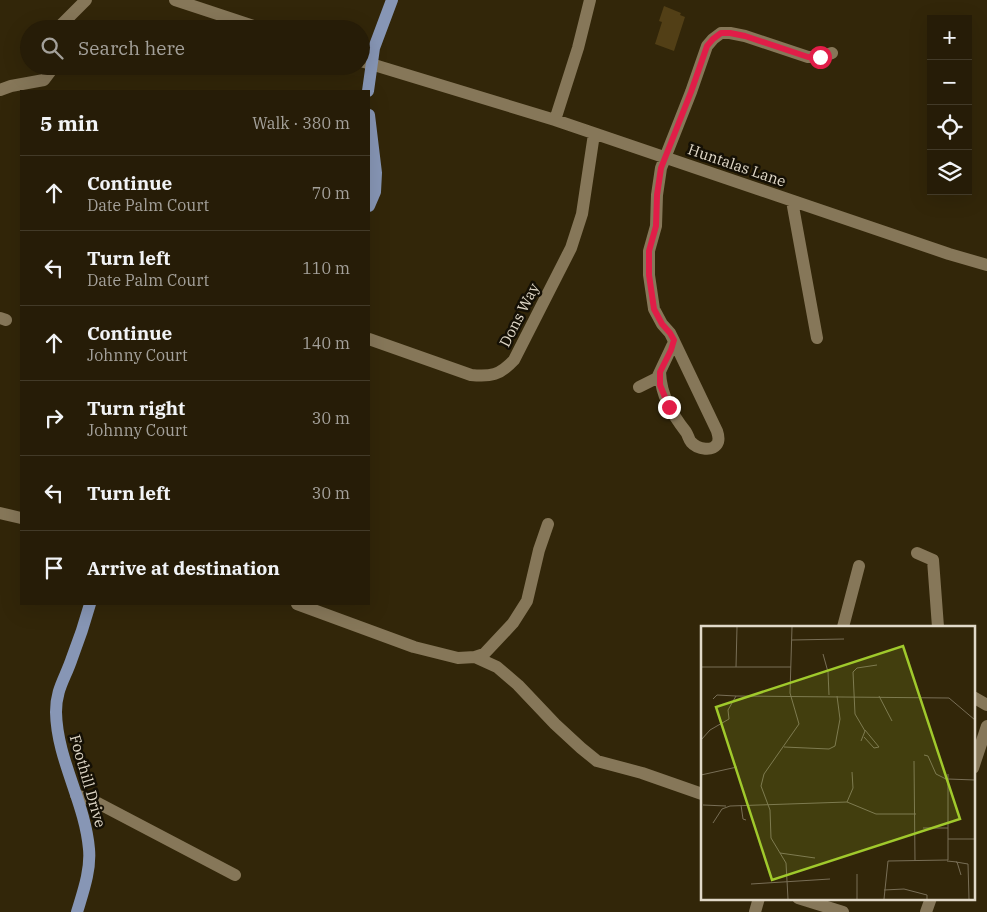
<!DOCTYPE html>
<html lang="en">
<head>
<meta charset="utf-8">
<style>
  :root { --surface:#261c07; --page:#322915; --text:#f1f3f6; --muted:#a4a19b; --line:#423a28 }
  body { margin:0; font-family:"IBM Plex Serif",serif; background:var(--page); color:var(--text) }
  .controls { position:absolute; right:15px; top:15px; display:grid; overflow:hidden; border-radius:0px; box-shadow:0 5px 20px #0002 }
  .controls button { width:45px; height:45px; display:grid; place-items:center; padding:0; border:0; border-bottom:1px solid var(--line); background:var(--surface); color:var(--text); font:25px sans-serif }
  .stop { position:absolute; width:15px; height:15px; margin:-11px; border:4px solid #e11d48; border-radius:50%; background:#fff }
  .stop.end { background:#e11d48; border-color:#fff; box-shadow:0 1px 5px #0008 }
  .list { margin:0; padding:0; list-style:none }
  h2 { display:flex; justify-content:space-between; align-items:center; height:65px; margin:0; padding:0 20px; font-size:21px }
  h2 small { font-size:16px; font-weight:400; color:var(--muted) }
  .list li { display:grid; grid-template-columns:32px 1fr auto; gap:15px; align-items:center; box-sizing:border-box; height:75px; padding:0 20px; border-top:1px solid var(--line) }
  .list b { display:block; font-size:19px; white-space:nowrap }
  .list p { margin:0; font-size:16px; white-space:nowrap; color:var(--muted) }
  .list em { font-size:16px; font-style:normal; color:var(--muted) }
  .icon { flex:none; width:28px; height:28px; fill:none; stroke:currentColor; stroke-width:2; stroke-linecap:round; stroke-linejoin:round }
  .map { position:relative; flex:none; width:987px; height:912px; overflow:hidden }
  .search { position:absolute; background:var(--surface); box-shadow:0 5px 20px #0002; left:20px; top:20px; width:350px; height:55px; display:flex; align-items:center; gap:12px; box-sizing:border-box; padding:0 18px; border-radius:28px; color:var(--muted); font-size:19px }
  .panel { position:absolute; background:var(--surface); box-shadow:0 5px 20px #0002; left:20px; top:90px; width:350px; height:515px; border-radius:0px }
  .map>svg:first-child { display:block }
</style>
</head>
<body>
<div class="map">
<svg width="987" height="912" viewBox="0 0 987 912">
  <rect width="100%" height="100%" fill="#322609"/>
  <path fill="#523f16" d="M664,6l17,7 -1,2 5,2 -11,34 -19,-7 7,-22 -3,-1z"/>
  <g fill="none" stroke-linecap="round" stroke-linejoin="round">
    <path stroke="#867759" stroke-width="12" d="M175,0l88,29
      M57,29l29,-29
      M361,61l194,59 394,134 38,11
      M0,90l11,-4 33,-6 6,-8v-6
      M555,120l23,-72 12,-48
      M792,201l25,137
      M0,318l6,2
      M369,339l102,36c20,2 29,0 43,-15l57,-112 11,-34 12,-80
      M660,372c1,24 12,42 26,60 2,3 3,8 5,10 6,7 23,11 27,0 1,-3 0,-8 -1,-11l-43,-90
      M639,387l18,-9 16,-34 1,-3 -4,-8 -8,-9 -8,-15 -5,-34v-24l7,-25 1,-31 4,-27 30,-76 16,-46 6,-7 8,-6h9l15,3 63,21h12l12,-4
      M0,513l21,5
      M548,524l-9,26 -12,51 -14,22 -29,31 -9,3 22,10 21,18 37,39 26,24 16,13 45,12 60,21
      M917,553l16,7 5,67
      M297,604l117,43 44,11 17,-1
      M843,627l16,-61
      M973,697l14,8
      M973,768l14,-42
      M76,795l18,6 141,74
      M798,898l45,14
      M755,912l4,-14
      M926,912l5,-14"/>
    <path stroke="#8796b5" stroke-width="12" d="M368,91l6,-43 18,-48
      M369,115l7,58 -1,19 -6,14
      M77,912c6,-20 14,-42 12,-63 -4,-47 -32,-89 -33,-137 0,-23 9,-33 16,-54 7,-18 13,-36 18,-54"/>
  </g>
  <g fill="none" stroke-linecap="round" stroke-linejoin="round">
    <path stroke="#e11d48" stroke-width="6" d="M669,407l-9,-22v-13l11,-22 3,-10 -4,-7 -8,-9 -8,-15 -5,-34v-24l7,-25 1,-31 4,-27 30,-76 16,-46 6,-7 8,-6h9l15,3 63,21h12"/>
  </g>
  <g text-anchor="middle" dominant-baseline="central" stroke-width="5" stroke-linejoin="round" paint-order="stroke">
    <g font-size="15" fill="#e1d9c9" stroke="#151005">
      <text transform="translate(737 165) rotate(19)">Huntalas Lane</text>
      <text transform="translate(519 315) rotate(-63)">Dons Way</text>
      <text transform="translate(88 781) rotate(74)">Foothill Drive</text>
    </g>
  </g>
  <g transform="translate(701 626)">
    <rect width="274" height="274" fill="#322609"/>
    <path fill="none" stroke="#786e56" stroke-width="1" d="M91,14l52,-1M122,28l5,18 1,23M0,41h90M35,41l1,-40M178,70l13,25M12,73l4,-4 19,1M163,111l10,11 5,-1 -14,-17M0,114l9,-10 19,-11 -1,-9 8,-14 213,2 26,22M160,115l4,-10 -10,-17 -2,-42 4,-4 20,-3M83,121l45,2 6,-3 5,-27 -3,-23M223,129l4,1 8,18 12,6M213,135l1,100M151,146l1,16 -6,14 29,12h40M0,149l36,-8M247,153l27,1M2,179l23,1M40,179l2,14 3,1M12,197l9,-14 8,-3 117,-4M222,202h25M247,213h27M79,227l35,5M246,235l10,1 4,13M255,236l12,2 1,35M50,258l79,-5M183,264l20,-1 23,6v4M87,273l-2,-36 -15,-25 -1,-28 -9,-24 3,-12 35,-50 -9,-31 2,-66M156,273v-25M183,273l4,-38 60,-1v-86"/>
    <path fill="#a0c92c" fill-opacity="0.15" stroke="#a0c92c" stroke-width="2.5" d="M202,20l57,173 -188,61 -56,-173z"/>
    <rect width="274" height="274" fill="none" stroke="#e1d9c9" stroke-width="2.5"/>
  </g>
</svg>
<div class="controls">
<button>+</button>
<button>−</button>
<button><svg class="icon" aria-label="locate" viewBox="0 0 24 24"><circle cx="12" cy="12" r="6"/><path d="M12 2v4M12 18v4M2 12h4M18 12h4"/></svg></button>
<button><svg class="icon" aria-label="layers" viewBox="0 0 24 24"><path d="M12 4l9 5-9 5-9-5zM3 14l9 5 9-5"/></svg></button>
</div>
<div class="stop" style="left:820px;top:57px"></div>
<div class="stop end" style="left:669px;top:407px"></div>
<div class="search"><svg class="icon" aria-label="search" viewBox="0 0 24 24"><circle cx="10" cy="10" r="6"/><path d="M15 15l6 6"/></svg>Search here</div>
<section class="panel">
<h2>5 min<small>Walk · 380 m</small></h2>
<ul class="list">
<li><svg class="icon" aria-label="ahead" viewBox="0 0 24 24"><path d="M12 20V5M6 11l6-6 6 6"/></svg><div><b>Continue</b><p>Date Palm Court</p></div><em>70 m</em></li>
<li><svg class="icon" aria-label="left" viewBox="0 0 24 24"><path d="M17 20v-9H6M10 6l-5 5 5 5"/></svg><div><b>Turn left</b><p>Date Palm Court</p></div><em>110 m</em></li>
<li><svg class="icon" aria-label="ahead" viewBox="0 0 24 24"><path d="M12 20V5M6 11l6-6 6 6"/></svg><div><b>Continue</b><p>Johnny Court</p></div><em>140 m</em></li>
<li><svg class="icon" aria-label="right" viewBox="0 0 24 24"><path d="M7 20v-9h11M14 6l5 5-5 5"/></svg><div><b>Turn right</b><p>Johnny Court</p></div><em>30 m</em></li>
<li><svg class="icon" aria-label="left" viewBox="0 0 24 24"><path d="M17 20v-9H6M10 6l-5 5 5 5"/></svg><div><b>Turn left</b></div><em>30 m</em></li>
<li><svg class="icon" aria-label="arrive" viewBox="0 0 24 24"><path d="M6 21V4h12l-3 4 3 4H6"/></svg><div><b>Arrive at destination</b></div></li>
</ul>
</section>
</div>
</body>
</html>
